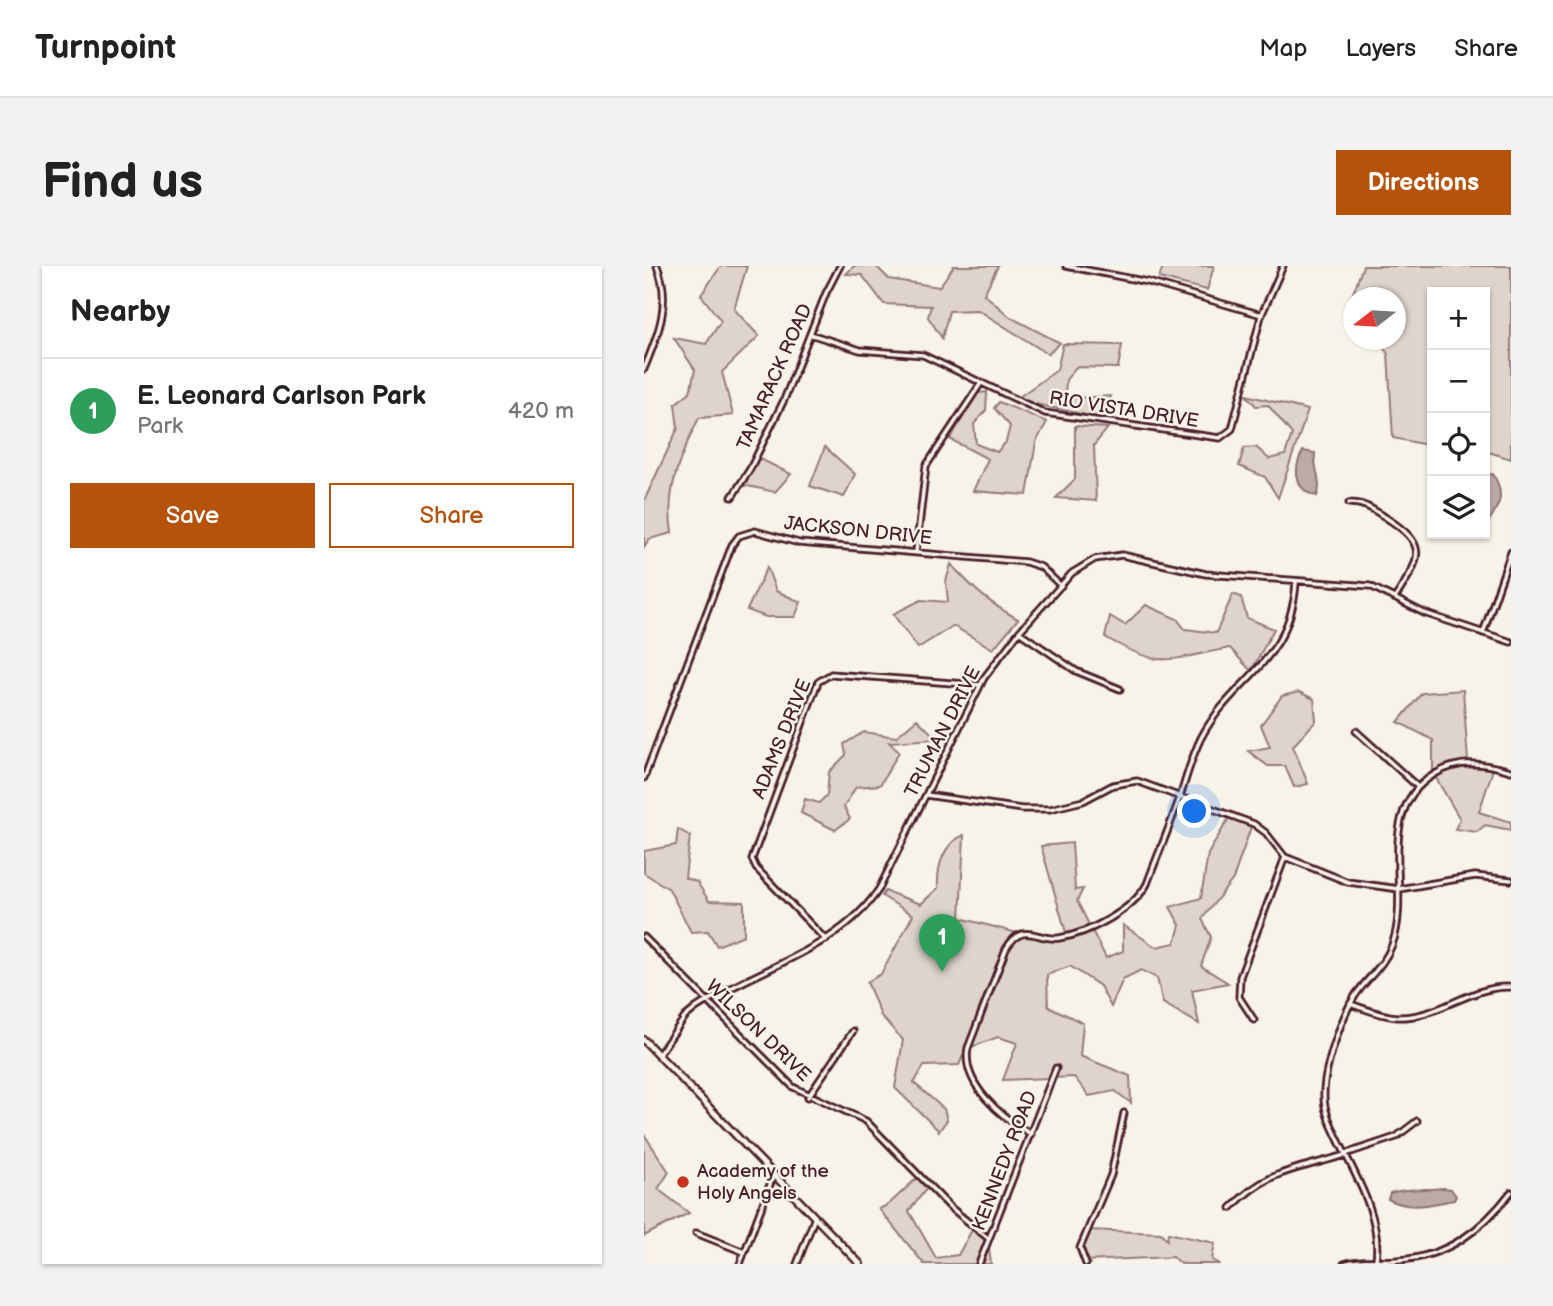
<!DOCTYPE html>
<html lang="en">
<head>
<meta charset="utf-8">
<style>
  :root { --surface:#fff; --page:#f2f2f2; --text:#222; --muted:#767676; --line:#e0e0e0; --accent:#b45309 }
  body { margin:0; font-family:"Balsamiq Sans",sans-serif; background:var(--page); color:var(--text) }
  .controls { position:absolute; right:21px; top:21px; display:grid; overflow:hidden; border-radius:0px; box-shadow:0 2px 5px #0004 }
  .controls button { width:63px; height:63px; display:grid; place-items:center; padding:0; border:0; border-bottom:2px solid var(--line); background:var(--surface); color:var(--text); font:35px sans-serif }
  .compass { position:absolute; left:699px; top:21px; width:63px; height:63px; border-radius:50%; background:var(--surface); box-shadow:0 2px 5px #0004; rotate:253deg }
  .you { position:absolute; left:551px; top:546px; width:24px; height:24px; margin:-18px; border:5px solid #fff; border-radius:50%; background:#1a73e8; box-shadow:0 0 0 10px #1a73e833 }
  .badge { display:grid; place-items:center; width:46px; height:46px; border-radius:50%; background:var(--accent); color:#fff; font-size:23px; font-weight:700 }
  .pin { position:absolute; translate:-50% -58px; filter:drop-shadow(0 2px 4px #0008) }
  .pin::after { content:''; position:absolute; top:37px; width:24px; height:21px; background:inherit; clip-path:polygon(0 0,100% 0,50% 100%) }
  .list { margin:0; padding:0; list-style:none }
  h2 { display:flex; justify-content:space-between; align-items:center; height:91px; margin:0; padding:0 28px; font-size:30px }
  h2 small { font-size:23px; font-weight:400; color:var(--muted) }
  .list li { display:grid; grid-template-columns:46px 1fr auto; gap:21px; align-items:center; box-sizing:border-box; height:105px; padding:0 28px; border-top:2px solid var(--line) }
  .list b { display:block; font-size:26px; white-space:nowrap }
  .list p { margin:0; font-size:23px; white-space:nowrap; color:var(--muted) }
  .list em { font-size:23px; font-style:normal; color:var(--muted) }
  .actions { display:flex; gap:14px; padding:21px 28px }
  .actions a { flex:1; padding:16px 0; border:2px solid var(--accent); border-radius:0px; text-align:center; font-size:24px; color:var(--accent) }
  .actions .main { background:var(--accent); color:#fff }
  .icon { flex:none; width:38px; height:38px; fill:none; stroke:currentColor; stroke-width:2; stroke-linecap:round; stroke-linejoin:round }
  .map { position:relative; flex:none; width:867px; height:998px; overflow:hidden; border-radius:0px }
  header { display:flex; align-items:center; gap:42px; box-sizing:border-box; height:98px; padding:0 35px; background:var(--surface); border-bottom:2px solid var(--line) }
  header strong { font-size:33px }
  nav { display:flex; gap:38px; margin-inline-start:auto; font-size:24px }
  .intro { display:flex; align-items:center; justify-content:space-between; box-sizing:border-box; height:168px; padding:0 42px }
  h1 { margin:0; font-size:49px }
  .button { padding:18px 32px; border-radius:0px; background:var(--accent); color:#fff; font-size:24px; font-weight:700 }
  main { display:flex; gap:42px; padding:0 42px }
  aside { flex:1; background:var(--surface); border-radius:0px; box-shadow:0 2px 5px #0004 }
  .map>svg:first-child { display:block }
</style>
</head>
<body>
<header>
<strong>Turnpoint</strong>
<nav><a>Map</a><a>Layers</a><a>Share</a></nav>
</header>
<div class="intro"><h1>Find us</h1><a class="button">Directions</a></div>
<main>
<aside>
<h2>Nearby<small></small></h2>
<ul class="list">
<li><span class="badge" style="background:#2e9e5b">1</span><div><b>E. Leonard Carlson Park</b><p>Park</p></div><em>420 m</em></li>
</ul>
<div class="actions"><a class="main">Save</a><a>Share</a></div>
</aside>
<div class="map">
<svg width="867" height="998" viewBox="0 0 867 998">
  <rect width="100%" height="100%" fill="#f7f3e8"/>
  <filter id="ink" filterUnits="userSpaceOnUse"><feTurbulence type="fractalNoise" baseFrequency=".0143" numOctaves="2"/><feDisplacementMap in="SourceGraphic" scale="14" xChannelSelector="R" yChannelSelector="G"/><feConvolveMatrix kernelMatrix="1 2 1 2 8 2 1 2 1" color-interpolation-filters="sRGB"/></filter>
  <g filter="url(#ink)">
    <path fill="#ded4cc" stroke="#947a7c" stroke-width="2" d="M77,0h26l-13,43 25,27 -37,36 11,43 -34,3c-19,38 -34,72 -27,115l-23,6 -5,8v-46l34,-73 -3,-24 15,-12 5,-22 -21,-32 32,6 15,-23 -20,-26z
      M210,0h22l13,13 50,8 15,-21h44l-14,28 26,23 50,26 -12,11 -70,-44 -29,1 -7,27 -14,-21 3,-11 -47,-2 -22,-29 -16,-1z
      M519,0h51l-7,24 -48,-12z
      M719,0h148v193l-26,-8v-159h-53v154l-39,-8 -5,-84 -8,-11v-3h16v-42h-42l-1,12 -5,-3z
      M419,78l59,1 -4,23 -42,-1 -10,13 -1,15 10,3 36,-2 -7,23 -69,-15 -16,-7 38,-27z
      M343,126l-1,18 -12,14 2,20 21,8 9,-10 4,-16 -16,-18 5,-6 48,20 -11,20 -9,53 -54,-4 15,-32 -38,-20 28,-46z
      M602,129l62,15 -30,88 -13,-21 -26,-11 5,-18 12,-1 13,12 16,-4 7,-21 -24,-29 -12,1z
      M431,160l33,2 -14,17 2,56 -40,-3 19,-19z
      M181,181l30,27 -11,23 -34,-11z
      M114,192l33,16 -16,18 -32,-7z
      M307,298c21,24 39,40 67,55l-25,30 -40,-23 -35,22 -25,-34 28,-14 27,2 -2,-21z
      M123,301l9,24 25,11 -6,15h-29l-19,-7z
      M589,328l8,3 6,21 27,11 -23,42 -21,-23c-63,11 -66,23 -125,-11l5,-21 15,9 21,-20 31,14 8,10 31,4z
      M819,424l5,71 26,5 -15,46 32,10v8l-26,-5 -8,7 -22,-3 5,-10 -27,-46v-33l-35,-18 24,-29z
      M655,426l15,7 2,22 -23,25 15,38 -14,3 -9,-21h-17l-20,-15 22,-4 -9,-22 21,-29z
      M273,453l20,20 -48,3 10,10 -19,33 -24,2 -12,20 6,12 -15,11 -34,-17 4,-14 14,4 8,-8 2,-23 17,-17 -2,-11 20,-12 32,5z
      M586,550l22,8 -19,55 -31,40 9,18 -10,29 27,17 -36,7 7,34 -36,-21 -6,-25 -16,-8 -18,9 -12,28 -11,-21 -30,-20 -23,9 1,31 35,17 -3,33 50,20 1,27 -16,-12 -26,5 -15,-19 -71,3 14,-37 -19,-6 -32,12 -7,16 -35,1 -10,17 30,26 3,11 -8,11 -44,-43 8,-48 -22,-24 -14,-34 14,-8 32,-59 -31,-19 3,-5 36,13 17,-16c-1,-22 5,-44 26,-53l-4,83 61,16 46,2 -26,-90 31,-3 3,47 8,-1 -6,12 29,57 17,-7v-26l33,22 19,-4 5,-18 -10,-18 31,-9 7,-44z
      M34,563l12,7 -5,42 12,4 12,19 35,1v33l-27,11 -9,-15 -17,1 -22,-43 -25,-16v-22l32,-6z
      M0,868l25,38 -11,17 31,24 -45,23z
      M273,912l10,10 -18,23 27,47 22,-3 14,-25 16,11 3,23h-67l-45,-55 9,-4z
      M443,964l74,3 6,7 1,-7 47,10 -3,17 8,4h-38l-10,-7 -88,4 -4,-14z"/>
    <path fill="#bcaaa7" stroke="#8e7275" stroke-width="2" d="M659,185l12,2c-2,15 8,29 2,43 -23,-5 -24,-28 -14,-45z
      M849,208c14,23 5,33 -8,53v-52z
      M800,922l7,1 5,7 -2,4c-24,4 -43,11 -66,-1l2,-6c17,-5 35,-3 54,-5z"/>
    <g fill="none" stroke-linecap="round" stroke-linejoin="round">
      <g stroke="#4a1f2b" stroke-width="9">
        <path id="street" d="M422,0l82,16 114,33
          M166,68l50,16 63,5 122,58 175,25 12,-9 29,-113 22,-50
          M0,103c14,-34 28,-67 13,-103
          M88,231l18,-28 34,-69 42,-107 14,-27
          M705,237c16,0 23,6 36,14 45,29 36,40 10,81
          M272,286l10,-86 55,-83
          M375,366l57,39 44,18
          M839,367l28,-81
          M712,465l62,56
          M0,512l88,-233 7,-9 16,-5 44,12 227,19 15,5 20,19
          M282,529l96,14h28l33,-8 30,-16 24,-4 117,43 12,9 19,24 63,25 51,7 76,-13 36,4
          M0,671l149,150 73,34 84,86 39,32
          M182,674l-70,-72 -4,-9 66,-177 13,-8 149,11
          M706,738c16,5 31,12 47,13 41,2 73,-32 114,-30
          M610,754l-15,-23 1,-20 45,-120
          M15,788l26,-37 11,-9c60,-40 142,-57 183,-119l105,-211 35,-46 53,-59 23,-14 27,-4 84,19 164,12 54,27 87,29
          M164,831l45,-66
          M387,868c-29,-16 -70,-50 -63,-86l38,-99c17,-29 31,-8 53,-11 29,-4 74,-28 88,-54 11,-30 24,-60 34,-90 6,-19 11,-38 20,-56 32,-61 90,-75 95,-156
          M701,888l51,-17 21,-16
          M587,942c37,-39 66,-38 114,-53
          M52,967l48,19
          M732,994c6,-43 -21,-85 -39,-123 -6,-13 -13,-26 -13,-40 -1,-26 17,-79 31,-101 12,-18 29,-30 37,-51 21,-56 -20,-134 43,-171 25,-15 49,-11 76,-3
          M96,998l34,-90
          M153,998l18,-47
          M335,998l77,-196
          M442,998l-6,-16 31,-73 13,-62
          M700,998c18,-6 36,-2 54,-4 49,-3 84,-30 113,-68"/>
      </g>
      <g stroke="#4a1f2b" stroke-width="10">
        <path id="secondary" d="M0,774l216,224"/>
      </g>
      <use href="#street" stroke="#f7f3e8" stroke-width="3.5"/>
      <use href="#secondary" stroke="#f7f3e8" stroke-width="5"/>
    </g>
  </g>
  <circle fill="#c8321e" stroke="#f7f3e8" stroke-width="2.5" cx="39" cy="916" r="7"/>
  <g text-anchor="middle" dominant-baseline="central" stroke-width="5" stroke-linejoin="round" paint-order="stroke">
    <g font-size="19" fill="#4a1f2b" stroke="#f7f3e8">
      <text transform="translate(131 111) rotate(-66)">TAMARACK ROAD</text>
      <text transform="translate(480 144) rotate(9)">RIO VISTA DRIVE</text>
      <text transform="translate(214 265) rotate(6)">JACKSON DRIVE</text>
      <text transform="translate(299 466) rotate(-63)">TRUMAN DRIVE</text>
      <text transform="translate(138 473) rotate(-68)">ADAMS DRIVE</text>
      <text transform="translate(114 765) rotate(44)">WILSON DRIVE</text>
      <text transform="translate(361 895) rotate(-69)">KENNEDY ROAD</text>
    </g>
    <g font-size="19" fill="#4a1f2b" stroke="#f7f3e8" text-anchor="start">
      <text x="53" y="905">Academy of the<tspan x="53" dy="22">Holy Angels</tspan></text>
    </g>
  </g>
</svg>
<div class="controls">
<button>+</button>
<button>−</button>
<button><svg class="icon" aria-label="locate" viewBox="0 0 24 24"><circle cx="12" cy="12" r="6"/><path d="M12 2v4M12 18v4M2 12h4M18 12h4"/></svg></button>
<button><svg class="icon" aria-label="layers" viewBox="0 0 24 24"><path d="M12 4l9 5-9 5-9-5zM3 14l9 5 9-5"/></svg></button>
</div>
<svg class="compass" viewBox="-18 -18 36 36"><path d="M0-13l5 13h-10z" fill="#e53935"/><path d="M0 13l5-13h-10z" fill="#767676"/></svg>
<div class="you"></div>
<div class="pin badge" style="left:298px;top:706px;background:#2e9e5b">1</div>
</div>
</main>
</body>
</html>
